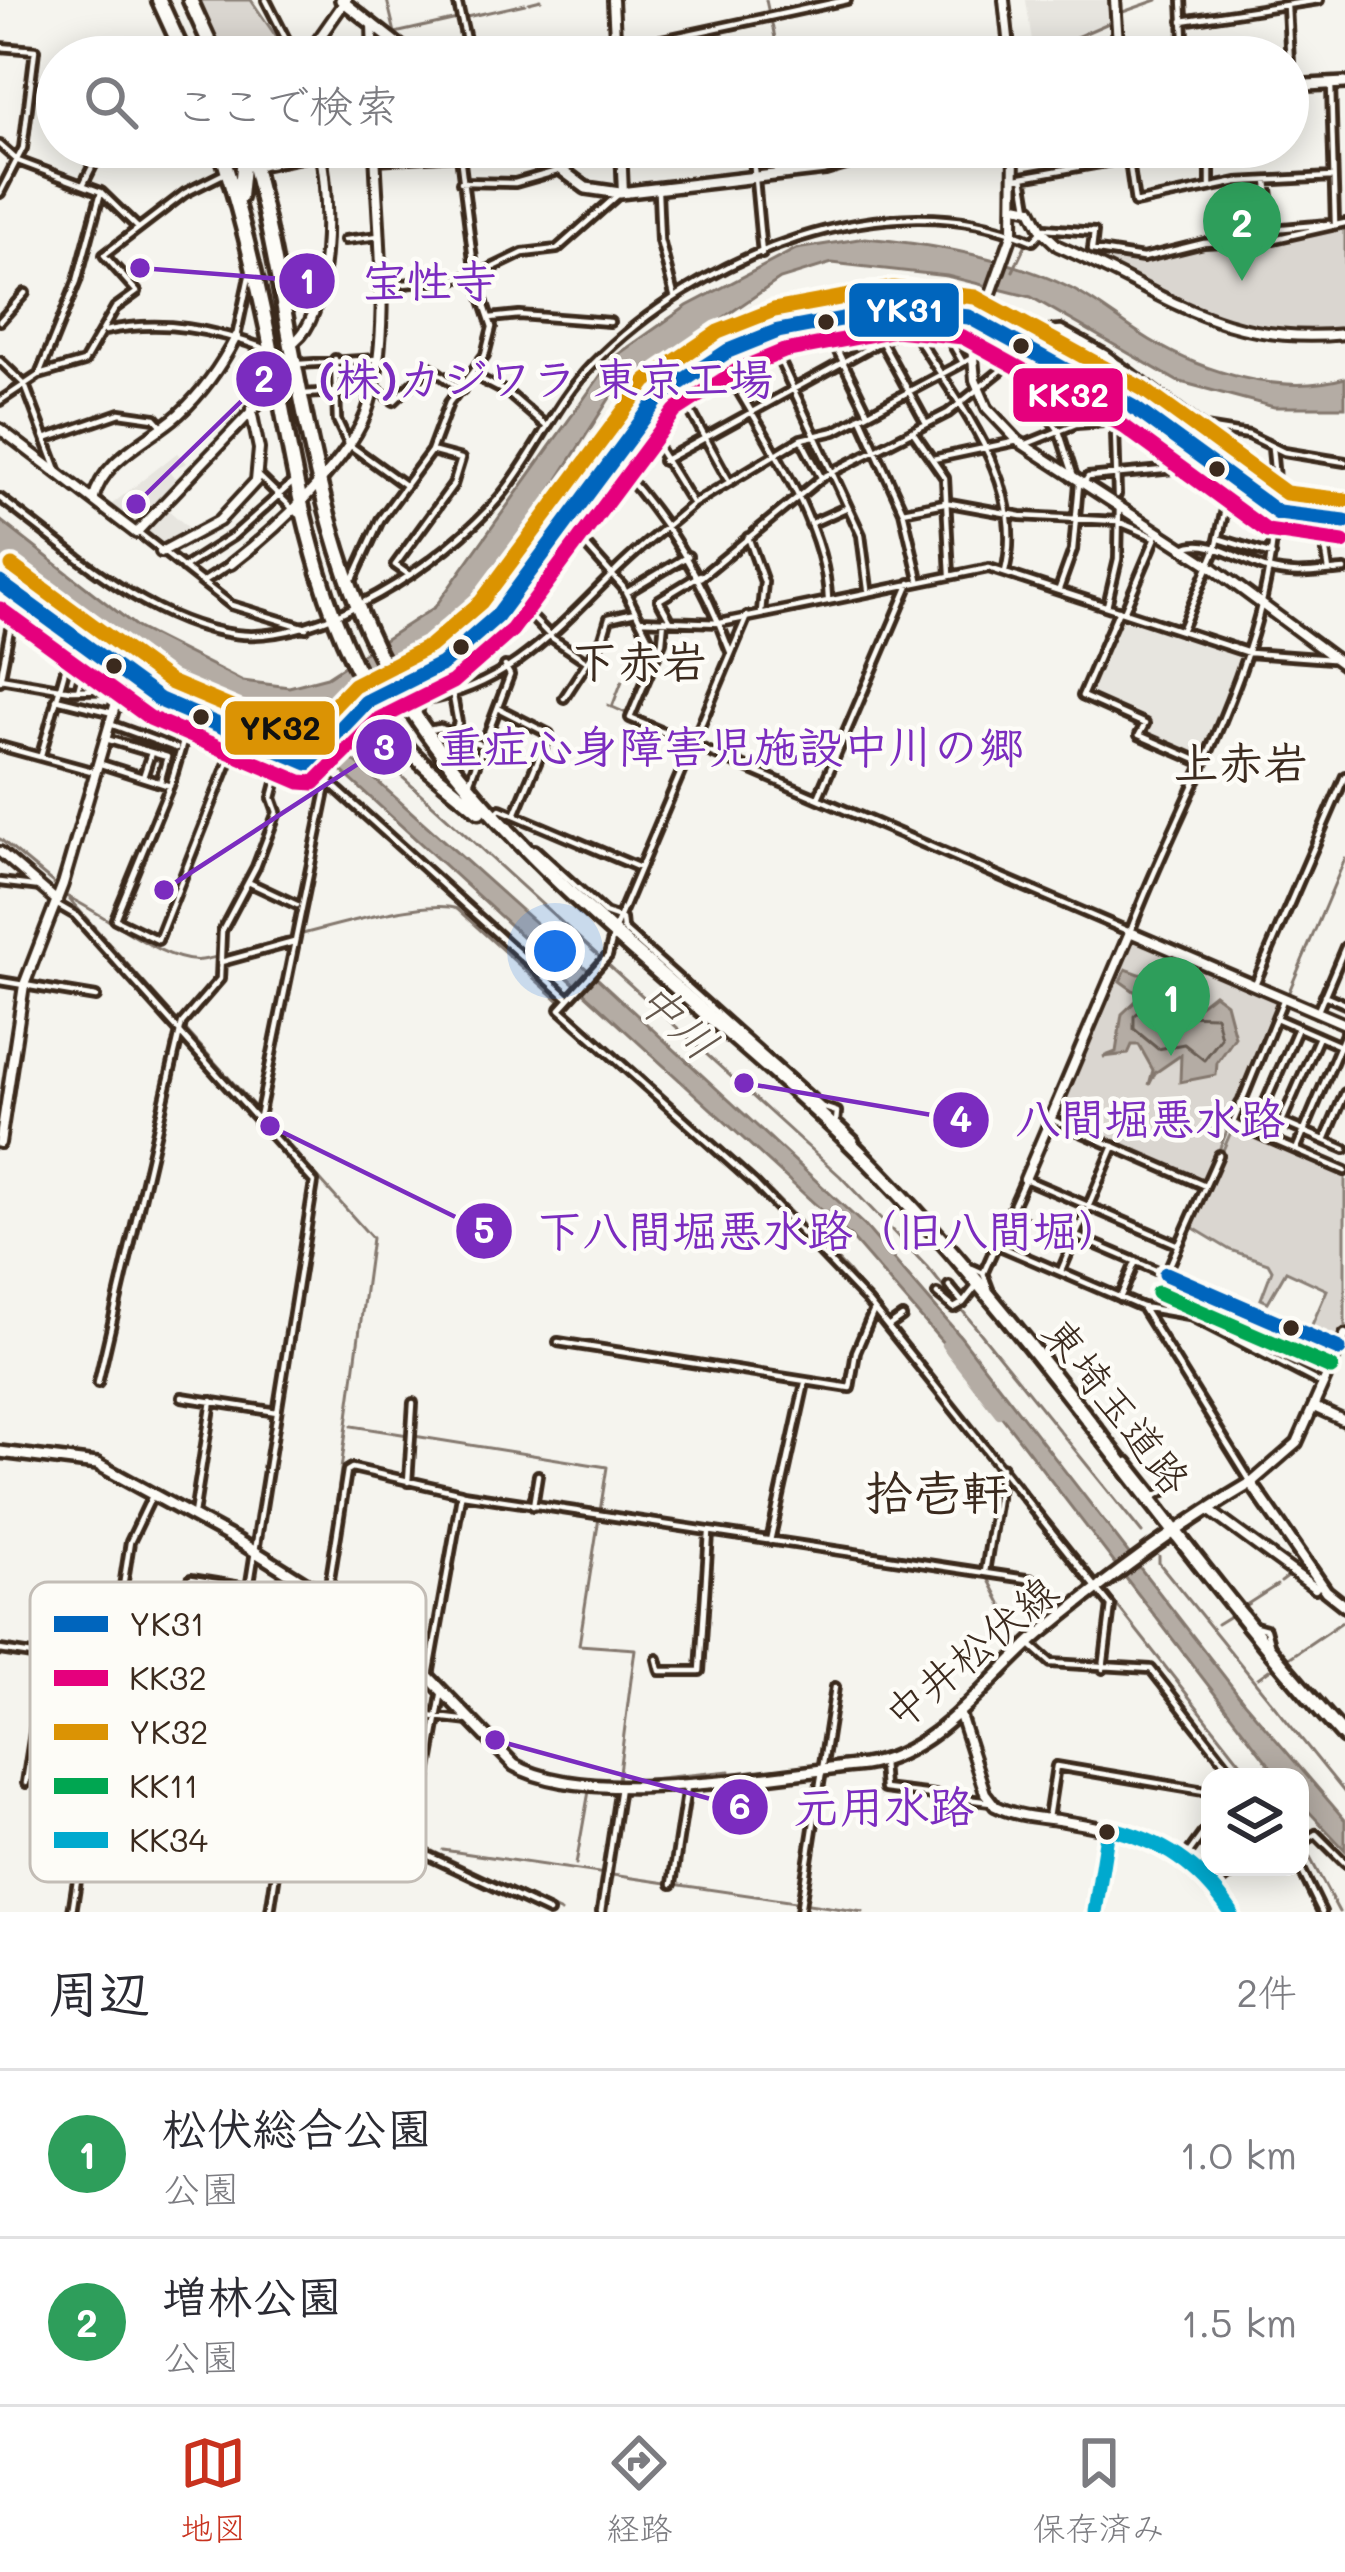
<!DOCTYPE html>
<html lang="ja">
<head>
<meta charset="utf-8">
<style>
  :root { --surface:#fff; --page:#f7f7f7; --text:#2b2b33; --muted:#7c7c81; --line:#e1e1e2; --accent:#c8321e }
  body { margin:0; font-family:Mali,"Klee One",sans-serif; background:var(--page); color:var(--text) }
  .controls { position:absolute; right:36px; bottom:36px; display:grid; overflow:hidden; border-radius:24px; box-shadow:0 6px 30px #0003 }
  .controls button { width:108px; height:108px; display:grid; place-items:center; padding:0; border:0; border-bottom:3px solid var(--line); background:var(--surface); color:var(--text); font:60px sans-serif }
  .you { position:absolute; left:555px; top:951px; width:42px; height:42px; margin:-30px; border:9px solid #fff; border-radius:50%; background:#1a73e8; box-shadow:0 0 0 18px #1a73e833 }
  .badge { display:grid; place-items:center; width:78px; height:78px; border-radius:50%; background:var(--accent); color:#fff; font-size:39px; font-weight:700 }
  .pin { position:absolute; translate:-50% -99px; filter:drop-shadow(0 3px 6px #0008) }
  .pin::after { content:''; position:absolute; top:63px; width:42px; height:36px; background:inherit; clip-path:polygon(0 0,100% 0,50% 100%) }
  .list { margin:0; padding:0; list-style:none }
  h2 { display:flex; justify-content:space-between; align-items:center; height:156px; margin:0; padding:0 48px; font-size:51px }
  h2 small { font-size:39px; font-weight:400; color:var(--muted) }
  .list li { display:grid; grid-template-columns:78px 1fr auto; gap:36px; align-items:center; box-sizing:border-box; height:168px; padding:0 48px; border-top:3px solid var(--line) }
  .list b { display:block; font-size:45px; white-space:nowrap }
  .list p { margin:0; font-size:39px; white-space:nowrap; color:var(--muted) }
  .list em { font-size:39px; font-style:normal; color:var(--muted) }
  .icon { flex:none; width:66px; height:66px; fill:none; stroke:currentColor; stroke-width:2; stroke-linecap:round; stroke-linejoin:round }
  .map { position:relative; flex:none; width:1345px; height:1912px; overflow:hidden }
  .search { position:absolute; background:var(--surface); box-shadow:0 6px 30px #0003; left:36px; right:36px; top:36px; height:132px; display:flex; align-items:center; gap:30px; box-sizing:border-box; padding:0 42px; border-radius:66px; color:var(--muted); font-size:45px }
  .sheet { height:492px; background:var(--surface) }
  nav { display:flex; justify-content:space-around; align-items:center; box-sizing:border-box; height:168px; border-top:3px solid var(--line); background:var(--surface); font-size:33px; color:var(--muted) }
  nav a { display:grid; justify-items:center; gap:6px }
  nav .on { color:var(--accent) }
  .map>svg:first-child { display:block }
</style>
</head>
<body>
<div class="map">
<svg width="1345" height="1912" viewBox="0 0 1345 1912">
  <rect width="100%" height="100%" fill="#f5f4ee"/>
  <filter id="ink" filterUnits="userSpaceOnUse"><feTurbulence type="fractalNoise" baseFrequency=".00833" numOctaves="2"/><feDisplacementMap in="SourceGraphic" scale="24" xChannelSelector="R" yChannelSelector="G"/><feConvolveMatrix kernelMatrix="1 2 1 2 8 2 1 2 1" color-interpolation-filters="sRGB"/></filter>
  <g filter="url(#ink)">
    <path fill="#e7e5df" d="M1026,0h84v21l-76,34z
      M177,453l10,10 -19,8 9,8 -19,22 32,28 -33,20 -50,-41z
      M1121,613l122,43 -43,101 -56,-24 3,-10 -62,-29z"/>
    <path fill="#dad6d0" stroke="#8a8077" stroke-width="3" d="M195,0h56l39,57h-66z
      M1345,225v106l-9,2 -61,-1 -91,-22 -96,-54 1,-4 54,8 62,-15 68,-3z
      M1134,934l148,64 -77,186 -150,-65z
      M1234,1125l111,47v158l-7,16 -30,-12 19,-44 -41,-19 -18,31 -7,-3 11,-29 -4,-7 -38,-13 -40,-24z"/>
    <path fill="#b4aca4" stroke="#84786e" stroke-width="3" d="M865,238c67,6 146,20 207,51 27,14 51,35 78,51 55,33 132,56 195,38v29h-71l-97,-26 -146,-84 -84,-21 -115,-13 -52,16 -167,114 -134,210 -71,65 -63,28 -18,20 -12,-13 -26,7 71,56 237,212 268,248 96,111 283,365 101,118v30l-45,-48v-25h-21l-8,-10 -308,-401 -112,-129 -539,-493 -119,-52 -193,-133v-39l138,108 105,53 46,6 38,-10 108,-70 178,-249 74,-52 109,-57z
      M1164,966l24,24 -2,14 14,1 14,-11 12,9 9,34 -18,26 -1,12 -36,7 1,-27 -26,18 -6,12 4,-15 -14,-25h-7l-4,9 -25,3 13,-5 6,-38 19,-18 -21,-15 6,-12 19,7z"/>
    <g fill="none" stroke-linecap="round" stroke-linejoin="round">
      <path stroke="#6b5e54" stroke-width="3" d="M1163,981l10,8 8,26 35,1 5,22 -17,22 -20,-16 -26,5 -24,-20v-13l18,-16 1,-15z"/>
      <path stroke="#84786e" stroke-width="3" d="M387,0l8,33 62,-14
        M766,0l3,14
        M529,3l12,-3
        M1120,13l37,-13
        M462,18l63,-14
        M771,19l8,38
        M1030,57l81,-35
        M1013,271l12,-25
        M632,655l9,-25
        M608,705l20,9
        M612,707l10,-26
        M332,713l508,463 88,92 214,265
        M633,716l58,24
        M696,743l59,25
        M758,770l59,25
        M169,791l19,-49
        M820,796l59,25
        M882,823l59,25
        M0,839l57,47
        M945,849l59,26
        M1007,876l59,25
        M52,891c39,10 110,75 150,69 49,-8 216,-66 255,-51l314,283 76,78 252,313
        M70,900l302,338 -47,351
        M1069,903l59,25
        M1288,994l57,-135
        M1017,1212l328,143
        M987,1277l121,-284
        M961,1308l19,-17
        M352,1426l255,41 -28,178 56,4 -17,131
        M262,1551l32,21
        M890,1556l92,13
        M1159,1556v7l186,230
        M987,1576l35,68
        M1281,1582l8,-6
        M1105,1590l147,187
        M323,1599l-28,187 266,126
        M345,1603l43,23 104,110
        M1243,1607l34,-22
        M1217,1624l13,-8
        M1038,1648l14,13
        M1286,1660l59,-40
        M1152,1667l88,110
        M1258,1678l14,-10
        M967,1713l18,68
        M559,1775l38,6
        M619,1782l111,-11
        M313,1805l19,8
        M1300,1839l39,73
        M406,1848l34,16
        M443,1850l420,62
        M1300,1860l26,52
        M576,1864l13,-73"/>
      <path stroke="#b4aca4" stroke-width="8" d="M945,1345l54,69"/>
      <g stroke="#3b2a1e" stroke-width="14">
        <path id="minor" d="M266,0l29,57
          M457,0l13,57
          M1182,0l3,57
          M1287,6l4,77
          M1182,21l137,-21
          M0,47l35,3 -12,98 -23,45
          M582,57l265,-57
          M1331,85l4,138
          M0,145l18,16 83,31 37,36
          M752,147l10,107
          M822,147l2,18
          M1067,147l2,20
          M1127,147l8,56 102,-21 95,-5
          M1210,147v40
          M375,160l83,-5
          M258,167l96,-20
          M1023,177l5,30
          M1016,178l112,-20
          M1267,181l7,58
          M461,182l54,1 46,-13
          M83,185l19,-38
          M658,192l2,48 14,55
          M1272,229l57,-5
          M345,240l34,-4
          M377,287l98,-11 48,-23 34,-4 63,-56
          M868,317l58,106
          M490,318l29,-3 91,7
          M938,319l24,42
          M0,321l25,-28
          M825,325l42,86
          M911,327c42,72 117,153 94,245
          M105,331c57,-12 109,-2 164,19
          M236,337l14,-65
          M770,339l91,196 7,54
          M1016,340l17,-9 28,-2 45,25 99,74 44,7 35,17 61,10
          M1000,344l59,87 15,46
          M972,355l28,-11
          M335,359l2,61 11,23
          M721,360c38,68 105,161 107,239
          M0,361l25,24 32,85
          M299,364l78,-5
          M39,375l38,-94 24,-89
          M473,375l35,18 39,34
          M373,387l21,14 36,-34 32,23
          M678,388l51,93
          M1102,389l18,-25
          M304,394l30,-2
          M1114,398l3,97
          M0,401l39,-26 45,-13 31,-54 22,-16 -33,-37 81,-62 38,-19
          M860,416l43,95 16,68
          M642,422l51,82 108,-65 34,-8 137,-73
          M913,432l32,46 5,97
          M48,438l72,-25 35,5 8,9
          M801,439l20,38
          M348,444l58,42
          M1024,445l52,-21 69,-5
          M933,459l85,-18
          M613,461c55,59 90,118 118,193
          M663,461l262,-144
          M259,476l39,38
          M1084,483l4,-6 118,-11
          M0,498c68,51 147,124 234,136 85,12 211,-72 265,-136 35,-41 56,-95 94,-134 103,-106 295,-188 440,-123l12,-13 49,4 -2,18 51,8 61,-15 70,-4 71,-16
          M944,502l77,14 96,5 38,16
          M903,511l41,-8
          M1321,519l8,52
          M566,523l57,64 34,67
          M810,524l38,-17
          M138,532l93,73 75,23
          M748,537l16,45 -3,30
          M1220,539l52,16
          M1184,548c23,-12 59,14 83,21 26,8 51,3 78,1
          M183,568l50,-32 58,-52
          M409,575l-14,-10 58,-80 8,-26 -30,-8
          M354,577l26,-57 51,-69 18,-48 36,-48 7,-28 -17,-51 -16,-129
          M701,577l120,-99 127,-65 76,-61
          M203,582l28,-18
          M1059,589l14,-39 6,-66
          M626,593l62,-37
          M514,599l38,39 34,23
          M1107,606l11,-47 1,-53
          M0,610l13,4
          M1119,610l-37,86 63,28 -6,11 62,27
          M1124,612l32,-75
          M747,616l-132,312 -7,28 -48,53 195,175 113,118 243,304 -8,63
          M640,620l80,3 269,-55 260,85 96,7
          M664,620l-2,22 -32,76 500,214c59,-156 165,-311 142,-484
          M670,620l-11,-20 41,-25
          M1181,631l35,-82 15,-66
          M0,678l71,12 71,-1
          M0,681l16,-83
          M94,688l9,-28
          M78,690l11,-41
          M564,698l39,-60 6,-20 26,-6
          M56,699l57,14
          M500,709l49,25 -34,81
          M418,714l3,-13c87,-13 136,-72 195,-130 24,-24 52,-45 77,-67
          M191,715l-20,68 -56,136 43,21 81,-205
          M110,724l66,24
          M428,730l12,-2 44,18
          M106,739l61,18 -7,25
          M0,746l95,26
          M444,753l14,-30 -5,-27
          M41,755l33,-117
          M308,763l261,236
          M101,764l69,22
          M143,777l8,-24
          M469,783l41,-108 -5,-9
          M818,798l92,-215
          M497,812l3,-3 140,59
          M535,849l70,64 17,6 1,10 199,178 15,5 -1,10 19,18
          M0,882l41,5
          M248,882l49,23
          M56,904l19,11 105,117
          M221,962l73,-20
          M0,981l96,16
          M1255,984l90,-208
          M1324,995l21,9
          M1284,998l-51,125 112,48
          M1317,1013l28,-66
          M1276,1018l69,30
          M180,1033l134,149 -89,557
          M1240,1104l105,45
          M1261,1113l37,-85
          M1051,1119l154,67
          M1283,1119l36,-82
          M258,1122c24,-114 46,-227 70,-341
          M1325,1140l20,-47
          M1296,1150l49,-116
          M1076,1236l269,115
          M995,1244l147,63 46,8 136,70
          M972,1268l11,5 6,16
          M1061,1271l53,-125
          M983,1274l42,-95 154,66
          M1166,1274l53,-119
          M949,1286l14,17
          M937,1294l17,14 9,-5
          M1120,1298l16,-37
          M963,1303l15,-19
          M1142,1307l107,172
          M1188,1315l11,-26
          M889,1326l13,-9
          M558,1342l292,46 6,-36 18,-42
          M98,1383l84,-360 38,-44 2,-48 34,-64 21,-55 -5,-14 11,-41
          M182,1397l95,15
          M1128,1461l28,35 8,-5
          M408,1482l5,-79
          M463,1494l570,86 31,35
          M533,1506l5,-31
          M194,1514l18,-113
          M770,1541l35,-158
          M985,1572l17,-105
          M191,1579l57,9
          M327,1598l20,-127 5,-3 109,25
          M1255,1626l11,3 4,15
          M380,1633l-12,76 102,12
          M1032,1646l19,17 100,6 85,108
          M0,1650l304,47
          M657,1659l3,12h40l9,-138
          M429,1676l32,-180
          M882,1762l2,27 107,13
          M26,1783l20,-126
          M90,1794l95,14
          M154,1804l12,-72 83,12 47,50 253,118
          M238,1817l46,7
          M1048,1818l8,-52 154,26
          M1300,1844l16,-10 29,29
          M414,1848l28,-158
          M1185,1858l19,-26 6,6
          M1300,1867l22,45
          M672,1884l15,-97
          M1215,1887l25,-20
          M72,1912l58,-370 22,-46
          M270,1912l49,-318
          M601,1912l19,-125
          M800,1912l35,-225"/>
      </g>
      <g stroke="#3b2a1e" stroke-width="16">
        <path id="tertiary" d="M613,0l3,57
          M1004,0l6,57
          M1115,0l4,57
          M372,24l1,33
          M306,57l40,-57
          M621,147l2,46
          M1014,147l-1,85 -41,114 3,34 12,28 31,33 191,124 136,101
          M1016,206l15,3 11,22 16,15c106,46 162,101 287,88
          M295,341c36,-28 35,-142 26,-184
          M0,429l136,104 133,-140 29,-8
          M93,500c11,-43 55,-58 86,-86 24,-22 42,-48 57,-77
          M161,552l58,-31 37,-40 3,-32 -8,-39
          M231,564c43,-33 123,-106 138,-159 23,-76 8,-179 6,-258
          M0,852l57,49
          M0,1143l24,-158 39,-101 61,-209
          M1025,1179l105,-247 215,92
          M1314,1407l31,14
          M1251,1483l46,-40 48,-108
          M1210,1511l105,77
          M959,1712l26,81 10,13c20,10 42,11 63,14 73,12 133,24 173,92
          M1095,1912l13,-84"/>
      </g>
      <g stroke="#3b2a1e" stroke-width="18">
        <path id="secondary" d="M341,0l73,57
          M1288,86l57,-3
          M531,147l55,41 34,5 205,-24 75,-22
          M0,1452l97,12 141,77 150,94 126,130c75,44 262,9 350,0 73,-11 123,-86 176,-131 68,-56 136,-107 211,-151l75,108 19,15"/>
      </g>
      <g stroke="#3b2a1e" stroke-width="20">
        <path id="primary" d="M0,583l160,117 148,63 58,-61 76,-38 55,-48 163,-220 68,-45 50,-20 117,-22 74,8 164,90 145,106 67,8"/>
      </g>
      <g stroke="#3b2a1e" stroke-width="21">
        <path id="trunk" d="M159,0l26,57
          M190,0l26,57
          M220,147c19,61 35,123 48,186 27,137 44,288 130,404 22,29 54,50 81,74
          M249,147c45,165 56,368 136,519 107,198 334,341 491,503 171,177 304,387 469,568
          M240,197l5,-50"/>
      </g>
      <use href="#minor" stroke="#fdfcf7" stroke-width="4.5"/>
      <use href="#tertiary" stroke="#fdfcf7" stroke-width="8"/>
      <use href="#secondary" stroke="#fdfcf7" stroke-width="9"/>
      <use href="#primary" stroke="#fdfcf7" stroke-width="10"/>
      <use href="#trunk" stroke="#fdfcf7" stroke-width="12"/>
      <g stroke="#fdfcf7" stroke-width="24">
        <path id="bus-1" d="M0,583l160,117 148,63 58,-61 76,-38 55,-48 163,-220 68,-45 50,-20 117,-22 74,8 164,90 145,106 67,8
          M1166,1274l173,75"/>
      </g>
      <g stroke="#fdfcf7" stroke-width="24">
        <path id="bus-2" d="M0,609l150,109 150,64 14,1 65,-64 74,-37 59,-52 163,-219 63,-41 46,-19 112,-21 67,7 159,88 145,106 76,11"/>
      </g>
      <g stroke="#fdfcf7" stroke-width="24">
        <path id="bus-3" d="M12,566l158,116 133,56 51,-53 76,-39 51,-44 165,-221 72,-49 56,-22 119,-22 82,9 168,92 143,104 59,7"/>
      </g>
      <g stroke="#fdfcf7" stroke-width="24">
        <path id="bus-4" d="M1158,1293l173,75"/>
      </g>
      <g stroke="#fdfcf7" stroke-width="24">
        <path id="bus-5" d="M1095,1912l13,-84c54,12 92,38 123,84"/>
      </g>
      <use href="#bus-1" stroke="#0065bd" stroke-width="15"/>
      <use href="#bus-2" stroke="#e5007d" stroke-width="15"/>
      <use href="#bus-3" stroke="#db9304" stroke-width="15"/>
      <use href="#bus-4" stroke="#00a651" stroke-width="15"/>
      <use href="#bus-5" stroke="#00a9ce" stroke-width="15"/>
    </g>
  </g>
  <g fill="#3b2a1e" stroke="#fdfcf7" stroke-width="4.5">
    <circle cx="826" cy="322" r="10"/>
    <circle cx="1021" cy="346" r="10"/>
    <circle cx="1217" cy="469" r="10"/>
    <circle cx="461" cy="647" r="10"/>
    <circle cx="114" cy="666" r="10"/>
    <circle cx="201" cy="717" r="10"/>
    <circle cx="1291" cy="1328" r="10"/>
    <circle cx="1107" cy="1832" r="10"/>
  </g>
  <g text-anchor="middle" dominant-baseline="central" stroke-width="9" stroke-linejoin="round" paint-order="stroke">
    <g font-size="42" fill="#3b2a1e" stroke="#fdfcf7">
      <text transform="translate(1118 1405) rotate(52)">東埼玉道路</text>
      <text transform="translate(970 1651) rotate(-40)">中井松伏線</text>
    </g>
    <g font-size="45" font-weight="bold" fill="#3b2a1e" stroke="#fdfcf7">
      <text x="640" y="660">下赤岩</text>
      <text x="1241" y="761">上赤岩</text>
    </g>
    <g font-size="45" font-style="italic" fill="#65584d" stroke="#fdfcf7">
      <text transform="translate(679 1019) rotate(43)">中川</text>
    </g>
    <g font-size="48" font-weight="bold" fill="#3b2a1e" stroke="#fdfcf7">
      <text x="937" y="1491">拾壱軒</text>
    </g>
  </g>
  <rect x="30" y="1582" width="396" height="300" rx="18" fill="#fdfcf7" stroke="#c3bdb6" stroke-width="3"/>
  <rect x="54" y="1616" width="54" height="16" fill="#0065bd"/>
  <rect x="54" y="1670" width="54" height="16" fill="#e5007d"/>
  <rect x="54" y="1724" width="54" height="16" fill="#db9304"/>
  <rect x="54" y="1778" width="54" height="16" fill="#00a651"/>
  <rect x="54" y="1832" width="54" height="16" fill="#00a9ce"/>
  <g font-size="33" fill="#3b2a1e">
    <text x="129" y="1636">YK31</text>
    <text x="129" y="1690">KK32</text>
    <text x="129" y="1744">YK32</text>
    <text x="129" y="1798">KK11</text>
    <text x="129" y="1852">KK34</text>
  </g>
  <path fill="none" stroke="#7b2cbf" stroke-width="4.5" d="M140 268L307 281M136 504L264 379M164 890L384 747M744 1083L961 1120M270 1126L484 1231M495 1740L740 1807"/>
  <g fill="#7b2cbf" stroke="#fdfcf7" stroke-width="4.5">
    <circle cx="140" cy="268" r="12"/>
    <circle cx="136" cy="504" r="12"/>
    <circle cx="164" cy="890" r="12"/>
    <circle cx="744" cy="1083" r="12"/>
    <circle cx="270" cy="1126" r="12"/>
    <circle cx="495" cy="1740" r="12"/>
    <circle cx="307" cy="281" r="30"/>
    <circle cx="264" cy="379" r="30"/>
    <circle cx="384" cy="747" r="30"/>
    <circle cx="961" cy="1120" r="30"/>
    <circle cx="484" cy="1231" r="30"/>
    <circle cx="740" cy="1807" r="30"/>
  </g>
  <g font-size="36" text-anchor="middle" font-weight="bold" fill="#fff">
    <text x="307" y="294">1</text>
    <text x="264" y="392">2</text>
    <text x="384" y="760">3</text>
    <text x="961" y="1132">4</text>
    <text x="484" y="1243">5</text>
    <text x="740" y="1819">6</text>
  </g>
  <g font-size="45" text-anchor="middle" font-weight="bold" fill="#7b2cbf" stroke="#fdfcf7" stroke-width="9" stroke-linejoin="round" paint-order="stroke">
    <text x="429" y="297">宝性寺</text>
    <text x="546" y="395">(株)カジワラ 東京工場</text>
    <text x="731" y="763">重症心身障害児施設中川の郷</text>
    <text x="1150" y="1135">八間堀悪水路</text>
    <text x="830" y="1247">下八間堀悪水路（旧八間堀）</text>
    <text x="884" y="1823">元用水路</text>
  </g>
  <g stroke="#fdfcf7" stroke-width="4.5">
    <rect x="847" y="281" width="114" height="58" rx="12" fill="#0065bd"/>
    <rect x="1011" y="366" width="114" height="58" rx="12" fill="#e5007d"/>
    <rect x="223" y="699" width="114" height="58" rx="12" fill="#db9304"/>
  </g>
  <g font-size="33" text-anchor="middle" font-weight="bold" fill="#fff">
    <text x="904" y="322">YK31</text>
    <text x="1068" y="407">KK32</text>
  </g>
  <g font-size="33" text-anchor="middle" font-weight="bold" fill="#111">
    <text x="280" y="740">YK32</text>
  </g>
</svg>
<div class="controls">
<button><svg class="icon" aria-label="layers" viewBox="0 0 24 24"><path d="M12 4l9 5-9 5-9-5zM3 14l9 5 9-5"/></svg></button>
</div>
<div class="you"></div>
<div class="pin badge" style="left:1171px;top:1056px;background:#2e9e5b">1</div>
<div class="pin badge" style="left:1242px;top:281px;background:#2e9e5b">2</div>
<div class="search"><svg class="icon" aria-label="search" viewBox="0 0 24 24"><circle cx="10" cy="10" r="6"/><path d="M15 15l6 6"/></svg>ここで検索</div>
</div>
<section class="sheet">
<h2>周辺<small>2件</small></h2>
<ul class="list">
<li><span class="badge" style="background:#2e9e5b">1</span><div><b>松伏総合公園</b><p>公園</p></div><em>1.0 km</em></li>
<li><span class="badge" style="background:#2e9e5b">2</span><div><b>増林公園</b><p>公園</p></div><em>1.5 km</em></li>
</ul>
</section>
<nav>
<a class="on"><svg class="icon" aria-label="map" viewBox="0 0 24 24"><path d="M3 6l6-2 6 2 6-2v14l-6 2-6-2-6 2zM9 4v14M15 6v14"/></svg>地図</a>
<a><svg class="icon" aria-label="directions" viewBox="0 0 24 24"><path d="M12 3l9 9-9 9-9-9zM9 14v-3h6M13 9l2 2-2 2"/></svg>経路</a>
<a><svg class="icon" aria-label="saved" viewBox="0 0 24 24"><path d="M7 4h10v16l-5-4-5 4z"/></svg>保存済み</a>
</nav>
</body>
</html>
